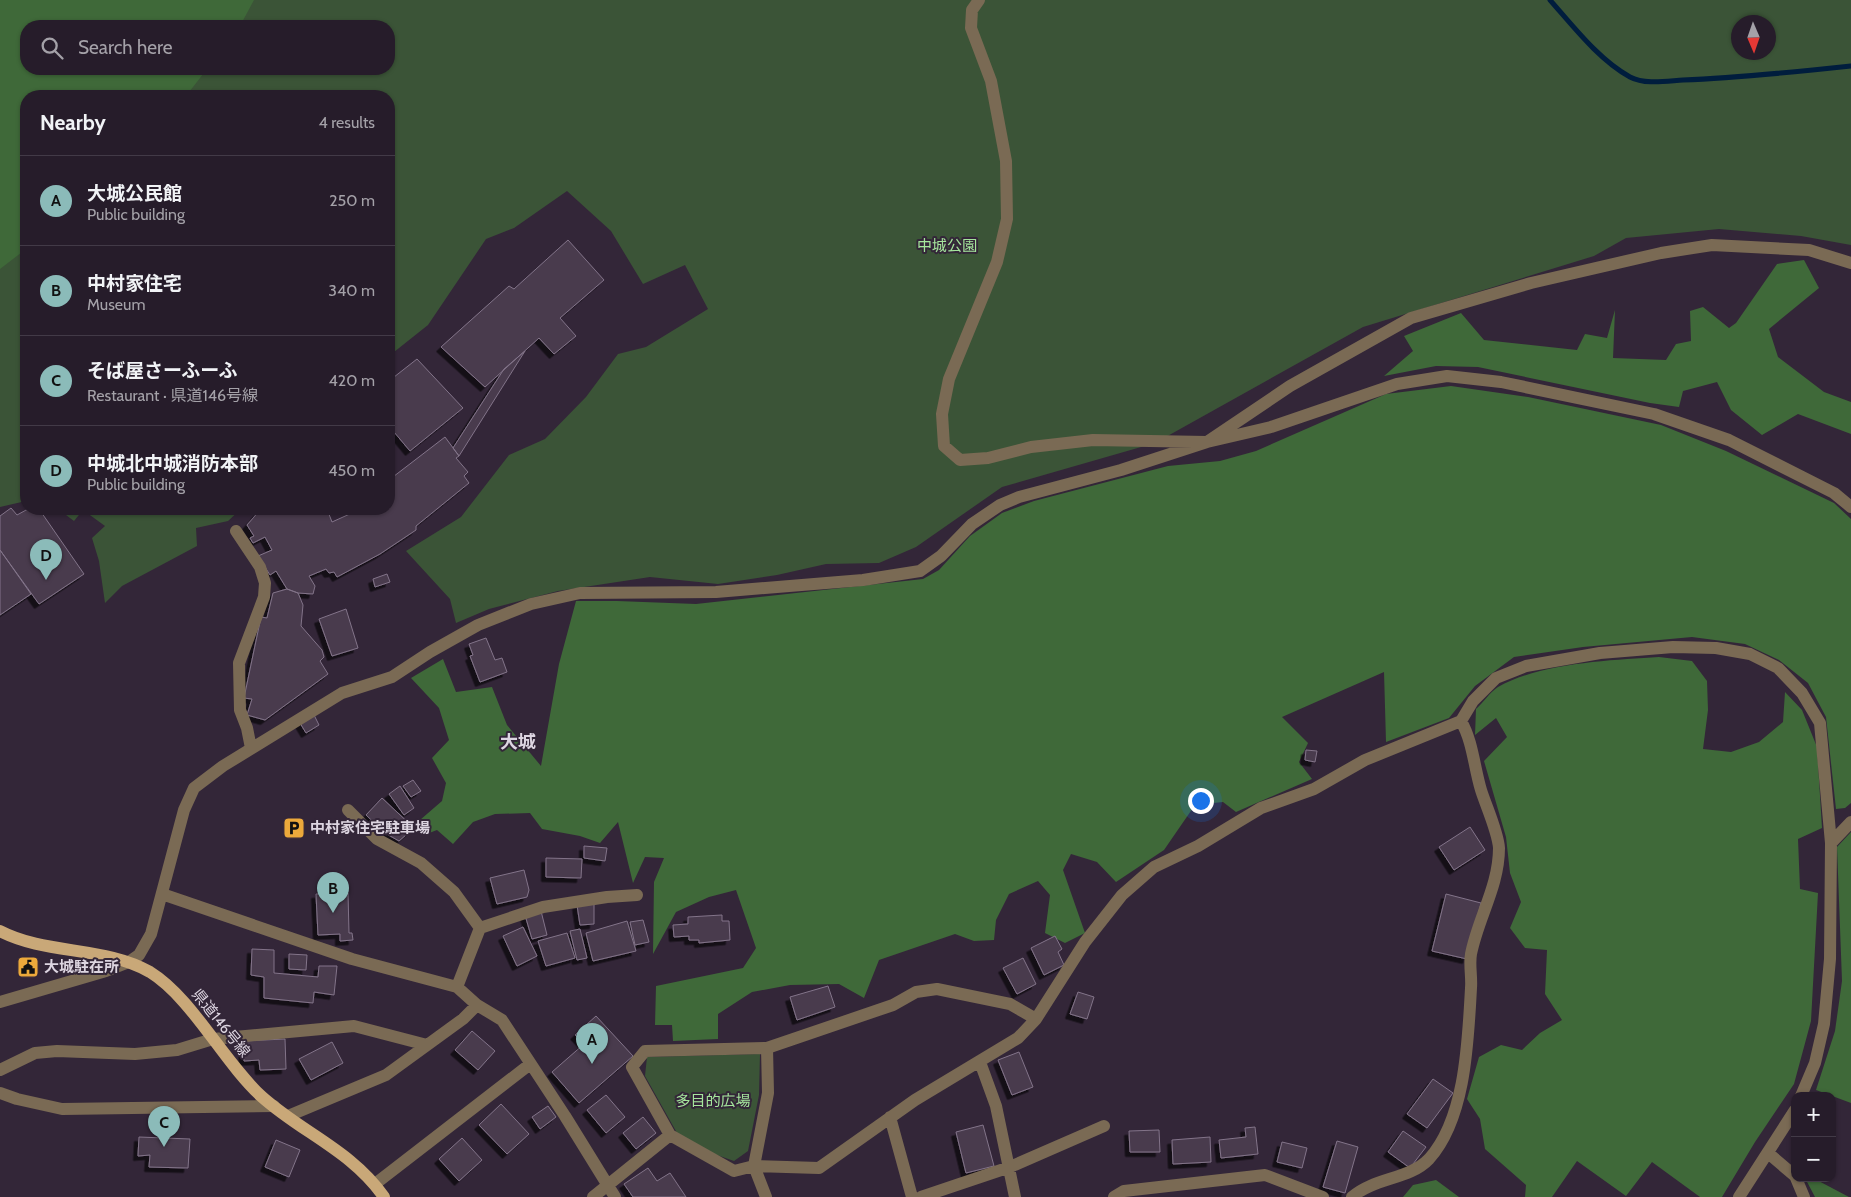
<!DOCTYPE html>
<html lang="en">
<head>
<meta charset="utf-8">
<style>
  :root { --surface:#261c2a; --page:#2e2532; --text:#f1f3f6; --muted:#a4a1a8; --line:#423a47; --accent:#8bbbb9 }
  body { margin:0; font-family:Cabin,"Noto Sans JP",sans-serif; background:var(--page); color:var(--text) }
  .controls { position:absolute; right:15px; bottom:15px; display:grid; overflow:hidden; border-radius:10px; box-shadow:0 1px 4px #0004 }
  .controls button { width:45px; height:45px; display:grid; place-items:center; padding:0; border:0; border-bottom:1px solid var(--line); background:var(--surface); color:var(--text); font:25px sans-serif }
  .compass { position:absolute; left:1731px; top:15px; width:45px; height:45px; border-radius:50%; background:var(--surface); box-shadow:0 1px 4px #0004; rotate:178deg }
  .you { position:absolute; left:1200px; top:800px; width:18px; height:18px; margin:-12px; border:4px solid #fff; border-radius:50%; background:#1a73e8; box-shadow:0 0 0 8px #1a73e833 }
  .badge { display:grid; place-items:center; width:32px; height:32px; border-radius:50%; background:var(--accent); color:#111; font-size:16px; font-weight:700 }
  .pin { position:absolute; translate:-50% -41px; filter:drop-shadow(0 1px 2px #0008) }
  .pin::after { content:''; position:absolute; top:26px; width:18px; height:15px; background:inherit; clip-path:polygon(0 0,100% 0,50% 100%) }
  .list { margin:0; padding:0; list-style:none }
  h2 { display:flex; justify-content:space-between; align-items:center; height:65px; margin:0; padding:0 20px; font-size:21px }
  h2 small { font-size:16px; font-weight:400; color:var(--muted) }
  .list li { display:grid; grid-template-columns:32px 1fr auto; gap:15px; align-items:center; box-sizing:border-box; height:90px; padding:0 20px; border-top:1px solid var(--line) }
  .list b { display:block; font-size:19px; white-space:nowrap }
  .list p { margin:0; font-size:16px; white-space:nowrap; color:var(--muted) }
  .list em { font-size:16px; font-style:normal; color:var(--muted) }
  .icon { flex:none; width:28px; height:28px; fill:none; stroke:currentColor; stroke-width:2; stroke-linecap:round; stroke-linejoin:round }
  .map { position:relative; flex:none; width:1851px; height:1197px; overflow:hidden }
  .search { position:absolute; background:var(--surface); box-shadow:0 1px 4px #0004; left:20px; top:20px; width:375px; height:55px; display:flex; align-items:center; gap:12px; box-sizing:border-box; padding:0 18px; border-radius:20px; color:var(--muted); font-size:19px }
  .panel { position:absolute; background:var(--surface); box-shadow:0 1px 4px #0004; left:20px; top:90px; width:375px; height:425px; border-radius:20px }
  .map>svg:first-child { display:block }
</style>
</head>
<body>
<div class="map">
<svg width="1851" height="1197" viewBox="0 0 1851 1197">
  <defs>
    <filter id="shadow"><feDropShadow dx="-4.5" dy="4.5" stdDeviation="0" flood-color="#0009"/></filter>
  </defs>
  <rect width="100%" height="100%" fill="#332638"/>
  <path fill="#3b5437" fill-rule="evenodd" d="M0,0h1851v245l-50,-9 -82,-7 -93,9 -32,18 -231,71 -208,116 -153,44 -86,60 -37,16 -53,1 -49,11 -59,9 -68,-7 -92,14 -69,18 -33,14 -6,-24 -44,-48 55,-34 48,-62 36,-16 41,-42 32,-43 28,-7 62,-38 -23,-44 -42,19 -32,-53 -44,-40 -53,37 -28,11 -58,86 -39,31v-260h-363v405l-26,6zM1738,22h30v30h-30zM26,26h363v43h-363z
    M58,509h183l-13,12 -32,7 1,18 -75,40 -17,17 -6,-42 -7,-23 13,-12 -22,-16 -9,11z
    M760,1054l-1,41 -11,56 -14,10 -20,-7 -37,-21 -32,-57 2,-19z"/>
  <path fill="#3f6939" d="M0,0h254l-14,26h-214v43h181l-21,27h-160v153l-26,20z
    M1804,260l15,28 -50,41 9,28 46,35 27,10v32l-53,-20 -36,21 -31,-25 -14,-28 -34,9 -4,16 -29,-4 -172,-36 -42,-1 -52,10 29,-25 -9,-15 57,-23 23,27 93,10 8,-16 22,4 8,-28 -2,48 53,2 10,-16 15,-3 -1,-30 13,-4 26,21 7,-5 41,-59z
    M1451,386l77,11 133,28 65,26 108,52 17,16v284l-6,5 -9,1 -10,-92 -18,-34 -29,-23 -34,-16 -53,-7 -109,10 -69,10 -39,29 -26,32 -63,24 -2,-70 -102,45 26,26 -9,19 13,17 -76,33 -13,-10 -28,3 -31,45 -48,32 -19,-20 -26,-8 -8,16 22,63 -20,10 -20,-10 5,-38 -12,-14 -29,13 -13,26 -2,20 -20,1 -19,-7 -76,26 -15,38 -25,-14 -49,1 -38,7 -34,22v25l-45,2 -1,-16h-17l1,-39 87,-18 13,-20 -20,-58 -27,7 -33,15 -23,42 1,-72 10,-24 -19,-1 -12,26 -15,-61 -18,21 -20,-7 -38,-7 -12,-16 -35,1 -22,8 -20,22 -16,-14 -13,5 -4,-15 22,-19 4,-18 -14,-25 17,-18 -10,-32 -28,-30 32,-19 13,33 36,-5 15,38 34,41 18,-102 17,-63h41l79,3 227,-25 16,-9 31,-34 32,-23 32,-12 134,-35 52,-5 36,-10 130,-57z
    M1659,657l33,4 15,20 1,29 -5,39 28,3 28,-10 24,-20 2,-30 17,18 15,37 5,81 -24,11 2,50 18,4 -7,128 -17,63 -39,58 -33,55h-22l-48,-35 -26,34 -49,-35 -25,36h-27l1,-12 -41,-36 -5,-30 -13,-20 12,-42 22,-12 21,5 18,-17 22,-13 -17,-26 2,-44 -22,-2 -15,-20 11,-26 -11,-29 -4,-36 -22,-76 23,-24 -11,-19 -21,17 1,-26c7,-6 14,-17 22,-22 42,-24 113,-27 161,-30z
    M1851,832v271l-35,-13 19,-59 7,-50 -5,-134z
    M1805,1178h8l36,19h-34z
    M1436,1180l23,17h-56l10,-12z"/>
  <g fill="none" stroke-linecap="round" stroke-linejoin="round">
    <path stroke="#001d3d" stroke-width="5" d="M1550,0c23,26 49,60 80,77 15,8 37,4 53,3 56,-2 112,-8 168,-14"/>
  </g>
  <path fill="#483b4e" stroke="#837489" filter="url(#shadow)" d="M568,240l36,40 -44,38 16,18 -22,18 -15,-16 -54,49 -44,-40 68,-61 5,3z
    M525,351l-66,105 -6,-8 51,-79z
    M417,359l46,49 -53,43 -21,-25v-45z
    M445,437l14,19 -3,2 12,14 -4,4 5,7 -53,43v4l-36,24 -43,23 -3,-5 -5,1 -3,-4 -17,7 6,10 -2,8 -15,-1 -11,-4 -11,-18 -6,4 -12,-19 14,-6 -7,-13 -12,6 -3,-5 4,-2 -7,-11 14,-16h66l5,13 20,-9 -2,-4h39v-29z
    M11,508l6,7 11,-6h11l45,65 -45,30 -39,-54v-34z
    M0,550l31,44 -31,21z
    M387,574l3,8 -15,5 -2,-8z
    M287,589l11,4 5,12 -2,21 21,24 2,7 -4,4 8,13 -63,46 -18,-5 5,-16 -8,-1 17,-81 6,1 6,-25z
    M346,609l12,39 -26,8 -13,-37z
    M486,638l9,22 7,-2 5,14 -27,10 -10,-26 3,-1 -4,-11z
    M314,715l5,10 -13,8 -6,-10z
    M1306,750l11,1 -2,11 -10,-2z
    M413,780l8,11 -10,6 -8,-11z
    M400,786l14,22 -10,7 -15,-21z
    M382,798l32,30 -15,13 -14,-8 -19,-18z
    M1470,827l15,23 -31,20 -15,-23z
    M584,846l23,2 -2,13 -21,-3z
    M546,858l36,1 -1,19 -35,-1z
    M524,870l5,20 -2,7 -30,7 -7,-26z
    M348,893l1,40h3l1,7 -13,1v-7l-22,1 -2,-41z
    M1446,894l35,9 -14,56 -35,-8z
    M594,902v22l-14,1 -3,-20z
    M541,911l6,24 -15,4 -7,-24z
    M722,915v6h7l1,19 -31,3v-3h-10v-4l-15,1 -1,-12 15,-1v-7z
    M643,920l6,22 -14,3 -5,-23z
    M627,921l9,30 -43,10 -7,-28z
    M523,927l14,29 -20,10 -14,-30z
    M580,929l7,29 -10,2 -7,-29z
    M567,933l8,25 -29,8 -8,-25z
    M1055,936l7,13 -4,3 6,13 -20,10 -13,-27z
    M252,949l22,1v23l44,4 1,-11h18l-3,29 -20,-3 -1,11 -49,-5v-21l-13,-2z
    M289,954l18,1 -1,15 -17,-1z
    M1023,958l13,26 -19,10 -14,-26z
    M828,986l7,21 -38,13 -7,-23z
    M1078,992l16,5 -7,22 -17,-5z
    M596,1016l37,40 -54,47 -27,-31 32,-28 -9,-9z
    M472,1031l23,20 -17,19 -23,-20z
    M285,1039l1,30 -26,1 -1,-10 -15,1 -1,-20z
    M332,1042l11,21 -32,17 -12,-21z
    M1019,1052l14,35 -21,8 -14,-35z
    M1433,1079l20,14 -26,35 -20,-14z
    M606,1095l19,22 -19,16 -19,-23z
    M501,1104l28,30 -22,20 -28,-29z
    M548,1106l8,11 -16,12 -8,-12z
    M643,1117l13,16 -20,16 -13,-16z
    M983,1125l11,41 -28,7 -10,-41z
    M1255,1127l3,27 -37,4 -2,-18 27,-3 -1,-9z
    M1159,1130l1,22h-30l-1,-21z
    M1403,1131l23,16 -16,21 -22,-16z
    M139,1137l51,2 -2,29 -39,-1 1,-12 -12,1z
    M1210,1137l1,25 -38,2 -1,-24z
    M462,1138l20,22 -23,21 -20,-22z
    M276,1140l24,10 -11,27 -24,-10z
    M1337,1141l21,6 -13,46 -22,-6z
    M1282,1142l25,6 -5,20 -25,-6z
    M648,1168l9,13 13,-8 16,24h-53l-9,-13z"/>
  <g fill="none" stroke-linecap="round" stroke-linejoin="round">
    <path stroke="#7a6a54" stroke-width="12" d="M979,0l-7,10 -1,18 20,53 15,80 1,58 -10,43 -48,117 -7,35 2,32 16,14 28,-2 43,-11 62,-7 114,2 83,-56 121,-68 120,-35 130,-30 51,-8 97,5 42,13
      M236,531l24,36 5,16 -1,14 -25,66 1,47 7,18 4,20
      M348,810l29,29 44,24 33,29 26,36
      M1831,843l20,-21
      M162,894l190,65 105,28 20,18 25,15 63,96 50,81
      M457,987l23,-59 63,-21 64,-10 30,-2
      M0,1002l106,-31 23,-9 10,-7 12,-21 33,-124 10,-22 29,-22 119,-73 50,-16 38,-25 48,-27 53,-21 49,-11 136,-1 147,-12 57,-9 21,-15 31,-32 28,-19 19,-8 102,-27 86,-28 64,-15 126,-43 50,-8 54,6 153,32 75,26 105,53 17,14
      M767,1048l-122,3 -13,16 38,68 64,36 20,-5 14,-73 -1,-45 126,-43 23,-13 21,-3 73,15 26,15
      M980,1062l16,44 19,91
      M0,1070l35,-17 22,-2 78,3 42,-4 36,-11 141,-13 73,19
      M0,1093l17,6 45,10 212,-3
      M288,1116l98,-41 77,-56 14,-14
      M890,1117l22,80
      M1768,1153l27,23
      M1796,1178l8,19
      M375,1184l154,-119
      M593,1197l77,-62
      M766,1197l-12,-31 65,2 96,-68 103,-62 18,-19 49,-77 37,-47 32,-28 44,-21 63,-38 53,-19 51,-29 96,-39 12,-20 23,-23 30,-12 74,-13 73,-6 43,1 34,6 28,14 24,25 18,30 11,120 -1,116 -6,65 -9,39 -14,33
      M921,1197l89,-30 94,-41
      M1114,1197l10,-6 141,-16 58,22
      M1352,1197c23,-20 57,-17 77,-38 37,-41 39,-119 42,-171 1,-11 -2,-23 0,-34 7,-36 28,-68 28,-106 -1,-16 -13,-42 -18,-58 -7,-23 -8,-48 -20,-69
      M1739,1197l56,-87"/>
    <path stroke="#c9a878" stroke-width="12" d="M0,931c46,24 105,15 150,41 42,26 73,89 111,124 41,37 90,54 123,101"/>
  </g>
  <defs>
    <g id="parking-square" transform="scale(1.125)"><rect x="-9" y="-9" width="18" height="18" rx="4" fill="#eca93b" stroke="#332638"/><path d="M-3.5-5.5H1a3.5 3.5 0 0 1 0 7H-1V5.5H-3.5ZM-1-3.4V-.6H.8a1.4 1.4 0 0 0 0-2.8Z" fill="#111"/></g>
    <g id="civic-square" transform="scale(1.125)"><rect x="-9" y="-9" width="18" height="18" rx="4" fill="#eca93b" stroke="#332638"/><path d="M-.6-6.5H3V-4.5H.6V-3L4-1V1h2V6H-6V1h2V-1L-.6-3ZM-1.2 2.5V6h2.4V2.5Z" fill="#111"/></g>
  </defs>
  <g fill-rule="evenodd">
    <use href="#parking-square" x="294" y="828"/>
    <use href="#civic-square" x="28" y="967"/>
  </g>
  <g text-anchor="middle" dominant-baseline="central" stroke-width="4" stroke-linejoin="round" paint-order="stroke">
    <g font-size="15" fill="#a5e59c" stroke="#332638">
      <text x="947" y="246">中城公園</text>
      <text x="713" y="1101">多目的広場</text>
    </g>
    <g font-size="15" font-weight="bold" fill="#ddd5e1" stroke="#332638" text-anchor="start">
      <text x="310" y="828">中村家住宅駐車場</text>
      <text x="44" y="967">大城駐在所</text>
    </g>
    <g font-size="15" fill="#ddd5e1" stroke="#332638">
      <text transform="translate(221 1023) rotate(51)">県道146号線</text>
    </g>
    <g font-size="18" font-weight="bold" fill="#ddd5e1" stroke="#332638">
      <text x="518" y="742">大城</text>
    </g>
  </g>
</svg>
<div class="controls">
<button>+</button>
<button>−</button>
</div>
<svg class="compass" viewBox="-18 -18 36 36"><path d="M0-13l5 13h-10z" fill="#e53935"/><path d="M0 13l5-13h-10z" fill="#a4a1a8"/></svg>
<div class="you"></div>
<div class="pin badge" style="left:592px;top:1064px">A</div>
<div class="pin badge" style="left:333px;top:913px">B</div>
<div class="pin badge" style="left:164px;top:1147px">C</div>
<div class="pin badge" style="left:46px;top:580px">D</div>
<div class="search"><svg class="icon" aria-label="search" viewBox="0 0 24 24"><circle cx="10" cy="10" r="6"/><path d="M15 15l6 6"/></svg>Search here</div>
<section class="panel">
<h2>Nearby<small>4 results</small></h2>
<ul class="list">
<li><span class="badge">A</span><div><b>大城公民館</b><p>Public building</p></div><em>250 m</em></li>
<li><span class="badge">B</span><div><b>中村家住宅</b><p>Museum</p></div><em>340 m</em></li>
<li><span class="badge">C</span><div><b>そば屋さーふーふ</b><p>Restaurant · 県道146号線</p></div><em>420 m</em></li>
<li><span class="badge">D</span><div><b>中城北中城消防本部</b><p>Public building</p></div><em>450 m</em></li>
</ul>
</section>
</div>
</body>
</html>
